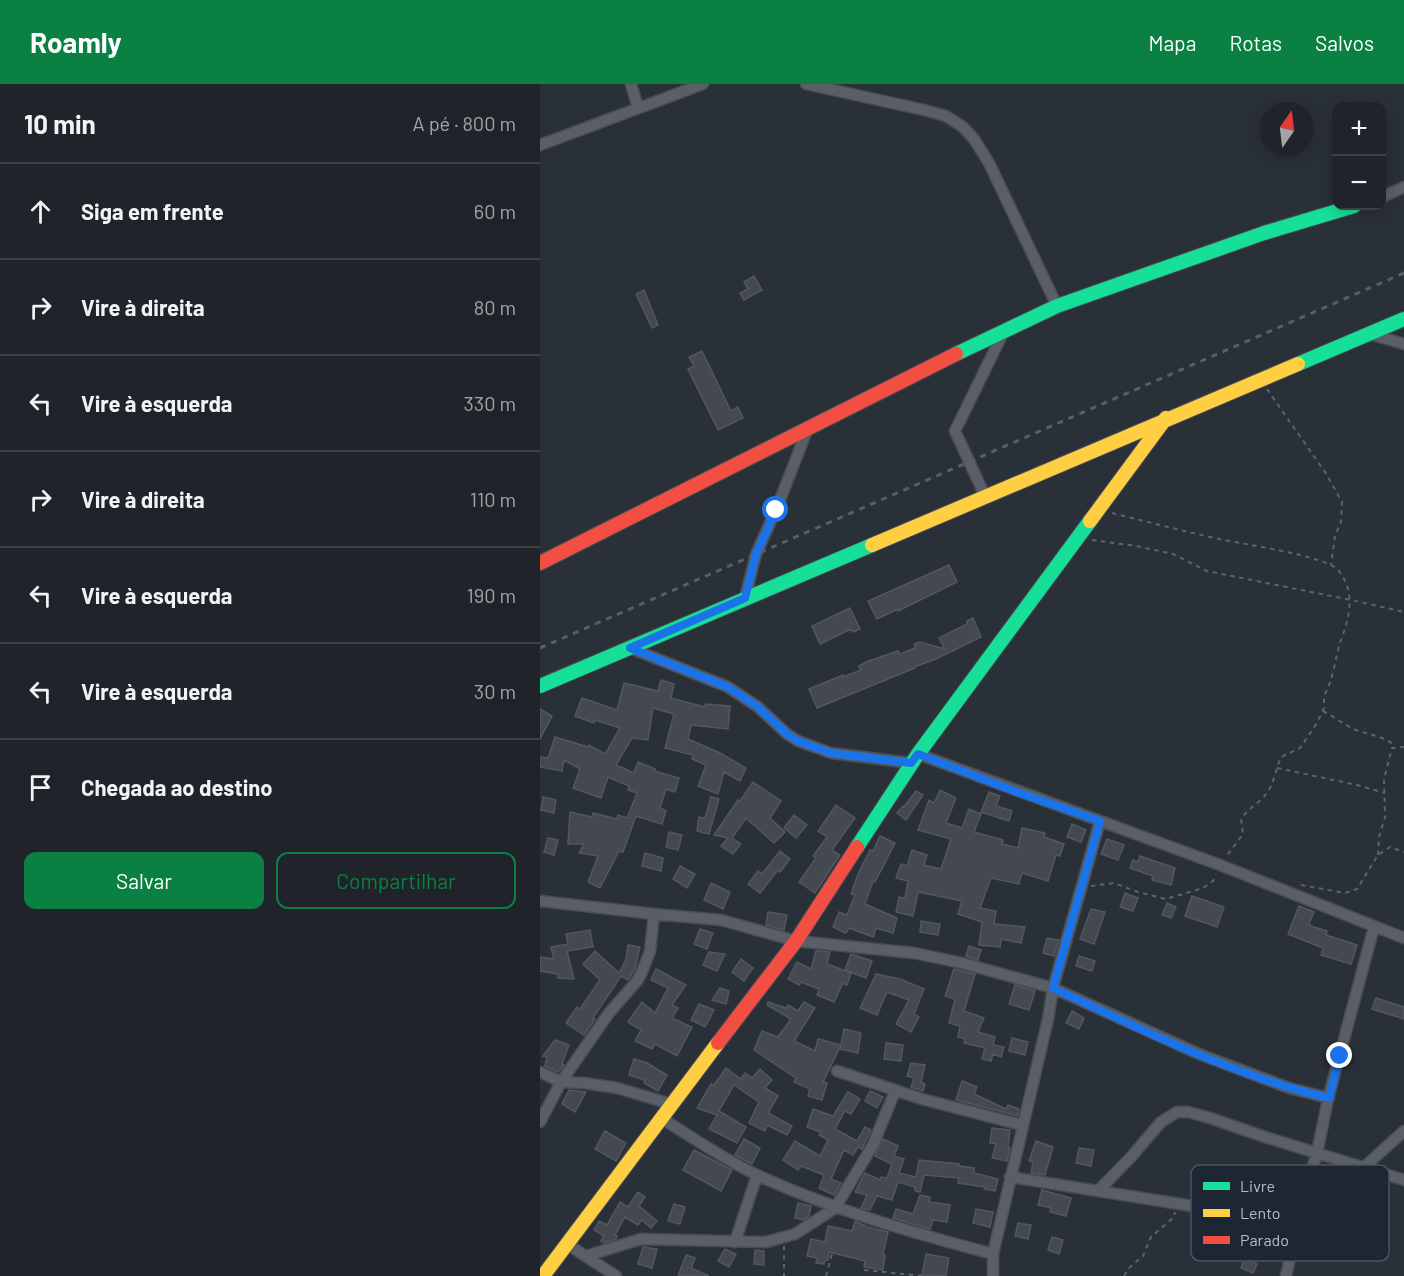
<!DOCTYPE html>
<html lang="pt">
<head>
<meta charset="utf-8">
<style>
  :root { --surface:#20242a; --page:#282c32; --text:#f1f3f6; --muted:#a2a4a8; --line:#3d4147; --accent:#0b8043 }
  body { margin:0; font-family:Barlow,sans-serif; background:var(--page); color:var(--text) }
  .controls { position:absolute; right:18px; top:18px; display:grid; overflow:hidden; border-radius:12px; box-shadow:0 3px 15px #0003 }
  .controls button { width:54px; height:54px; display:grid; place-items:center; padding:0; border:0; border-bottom:2px solid var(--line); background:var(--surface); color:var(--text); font:30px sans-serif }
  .compass { position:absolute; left:720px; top:18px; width:54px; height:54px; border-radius:50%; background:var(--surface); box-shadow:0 3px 15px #0003; rotate:14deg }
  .stop { position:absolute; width:18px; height:18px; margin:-14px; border:4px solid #1a73e8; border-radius:50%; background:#fff }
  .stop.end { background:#1a73e8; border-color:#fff; box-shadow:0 2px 6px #0008 }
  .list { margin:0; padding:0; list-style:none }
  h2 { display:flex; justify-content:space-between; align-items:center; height:78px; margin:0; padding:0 24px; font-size:26px }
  h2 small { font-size:20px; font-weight:400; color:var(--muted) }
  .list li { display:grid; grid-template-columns:39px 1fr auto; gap:18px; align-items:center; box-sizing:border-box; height:96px; padding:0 24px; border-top:2px solid var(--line) }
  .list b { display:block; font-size:22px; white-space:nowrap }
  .list em { font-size:20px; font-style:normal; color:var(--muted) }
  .actions { display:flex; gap:12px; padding:18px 24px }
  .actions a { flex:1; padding:14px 0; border:2px solid var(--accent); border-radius:12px; text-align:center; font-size:21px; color:var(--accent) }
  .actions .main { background:var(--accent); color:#fff }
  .icon { flex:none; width:33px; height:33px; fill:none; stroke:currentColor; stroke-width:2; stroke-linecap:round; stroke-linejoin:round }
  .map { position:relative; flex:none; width:864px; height:1192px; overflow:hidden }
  header { display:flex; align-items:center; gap:36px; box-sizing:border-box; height:84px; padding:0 30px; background:var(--accent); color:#fff }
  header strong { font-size:28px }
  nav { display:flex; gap:33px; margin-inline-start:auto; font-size:21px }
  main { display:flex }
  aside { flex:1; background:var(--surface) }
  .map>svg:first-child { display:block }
</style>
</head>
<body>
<header>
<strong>Roamly</strong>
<nav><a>Mapa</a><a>Rotas</a><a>Salvos</a></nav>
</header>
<main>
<aside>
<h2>10 min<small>A pé · 800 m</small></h2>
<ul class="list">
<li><svg class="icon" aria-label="ahead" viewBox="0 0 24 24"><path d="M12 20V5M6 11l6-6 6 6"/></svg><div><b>Siga em frente</b></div><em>60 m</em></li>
<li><svg class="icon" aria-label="right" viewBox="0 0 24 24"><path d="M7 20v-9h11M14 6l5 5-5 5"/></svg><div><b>Vire à direita</b></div><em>80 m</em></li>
<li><svg class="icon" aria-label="left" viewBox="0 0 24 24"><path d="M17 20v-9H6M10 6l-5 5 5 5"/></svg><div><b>Vire à esquerda</b></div><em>330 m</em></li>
<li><svg class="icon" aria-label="right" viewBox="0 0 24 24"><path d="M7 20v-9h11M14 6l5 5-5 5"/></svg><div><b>Vire à direita</b></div><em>110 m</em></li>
<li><svg class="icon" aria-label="left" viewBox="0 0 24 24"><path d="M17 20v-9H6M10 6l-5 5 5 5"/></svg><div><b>Vire à esquerda</b></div><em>190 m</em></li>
<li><svg class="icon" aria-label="left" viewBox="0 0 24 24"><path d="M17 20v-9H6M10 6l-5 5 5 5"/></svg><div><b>Vire à esquerda</b></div><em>30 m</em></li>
<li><svg class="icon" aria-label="arrive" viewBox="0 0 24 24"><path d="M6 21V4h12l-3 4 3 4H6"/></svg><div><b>Chegada ao destino</b></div></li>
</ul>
<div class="actions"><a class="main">Salvar</a><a>Compartilhar</a></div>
</aside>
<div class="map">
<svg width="864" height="1192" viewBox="0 0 864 1192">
  <rect width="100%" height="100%" fill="#2a3038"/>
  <path fill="#444950" stroke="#52575f" stroke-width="1.5" d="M214,192l8,14 -18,10 -4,-7 8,-4 -4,-7z
    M104,206l14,35 -6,3 -16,-34z
    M162,267l29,60 7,-4 5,11 -25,12 -30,-61 6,-3 -5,-9z
    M409,481l8,17 -59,29v-2l-21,10 -9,-18z
    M310,524l10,21 -7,3 -2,-3 -31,15 -8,-18z
    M433,534l8,19 -45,22 -22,8 1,1 -98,40 -8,-19 34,-14v2l18,-7 -2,-4 7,-4 32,-11 2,3 15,-6 -1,-4 6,-2 25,7 -6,-11 28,-14v-3z
    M121,596l13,4 -3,14 34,9v-3l25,2 -2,23 -37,-4 -3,14 30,13 28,16 -6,13 -16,-9 -6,22 -20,-8 8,-21 -14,-6 1,-4 -28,-7 9,-34 -21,-6 -5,32 -16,-2 -16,27 18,8 4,-11 17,7 -1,2 25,7 -4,14 -9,-3 -6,19 6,3 -4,13 -26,-8 -13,36 -4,-1 -19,37 -12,-6 10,-26 -19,-3 5,-9h-16l2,-32 22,5 1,-4 24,6 1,-4 9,3 10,-25 -9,-3 1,-4 -21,-9 -7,21 -28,-10 7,-19 -16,-9 -2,11 -22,-4v-10l8,1 7,-21 33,10 1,-2 16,9 15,-26 -25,-8 -1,3 -19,-7 7,-18 35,12 7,-27 34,8z
    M0,625l12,7 -12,23z
    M213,698l28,19 -11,17 15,14 -11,11 -28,-25 -14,20 9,6 -8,10 -12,-8 7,-8 -14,-3 24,-35 2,1z
    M400,706l16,8 -10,25 16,5 7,-19 12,5 -7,18 29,8 -1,4 16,4 4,-20 23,5 -1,4 20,7 -4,12 -4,-1 -8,26 -26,-8 -3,11 -28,-6 -11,30 16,3 -2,13 31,3 -4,16 -20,-4 -1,8 -21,-2 3,-23 -24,-8 4,-13 -44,-9 -5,24 -17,-4 3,-15 6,1 3,-17 -12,-3 5,-14 6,2 5,-16 15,5 -3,10 17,4 10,-30 -33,-9 11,-30 5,3z
    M376,707l7,4 -17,25 -9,-7 6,-7 1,1z
    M449,708l11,4 -4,10 16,5 -3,10 -28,-9z
    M3,713l13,3 -2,13 -13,-3z
    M171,713l8,2 -10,35 -12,-3 2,-14 6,1z
    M296,721l19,13 -23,32 8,5 -25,38 -16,-11 17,-24 -3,-2 14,-19 -9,-6z
    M254,731l13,10 -11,13 -12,-10z
    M532,740l14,6 -5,12 -14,-5z
    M129,748l13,3 -4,15 -12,-3z
    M340,752l15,7 -20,39 -2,-1 -8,23 32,14 -4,15 -17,-5 -3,9 -24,-9 -3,5 -13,-6 6,-15 8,3 8,-20 -4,-1 7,-20 12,-24 3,1z
    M8,754l10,2 -4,15 -10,-3z
    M567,755l17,6 -6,15 -17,-6z
    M240,767l10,8 -10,13 -2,-2 -18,23 -12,-9 10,-13 4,3z
    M105,769l18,5 -2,13 -19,-5z
    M600,772l35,12 -4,17 -19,-5 1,-4 -23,-8 3,-8 5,2z
    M140,782l15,8 -8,14 -14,-9z
    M171,799l19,9 -7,17 -19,-9z
    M585,809l13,5 -5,13 -13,-4z
    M652,812l32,11 -7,20 -32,-11z
    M627,819l9,4 -5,11 -9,-3z
    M759,822l15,6 -5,12 2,2 16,5 -1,4 31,10 -6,19 -30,-9 2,-7 -35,-14z
    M551,825l14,3 -11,32 -14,-5z
    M228,828l19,3 -3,15 -18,-5z
    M381,837l19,3 -2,11 -18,-3z
    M160,845l13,4 -6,16 -13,-5z
    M50,846l3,17 -26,4 7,28 -16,-1v-4l-18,-3v-14l14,2 -3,-12 17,-3 -2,-10z
    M507,854l12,2 -5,16 -11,-3z
    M88,861l12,2 -5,22 -7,11 -7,-4 -28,42 2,1 -11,16 -18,-12 11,-16 3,2 20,-29 -17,-16 12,-13 24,22 7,-13z
    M429,862l12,4 -3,10 -12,-4z
    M276,867l14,1 -3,12 24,9 -4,12 -4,-2 -9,19 -17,-7 2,-6 -18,-7 -2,3 -11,-6 9,-17 14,7z
    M169,868l16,2 -8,17 -14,-6z
    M311,870l21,7 -6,17 -21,-8z
    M539,872l16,5 -3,10 -16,-5z
    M201,875l12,9 -9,13 -12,-9z
    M116,885l30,16 -14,20 6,3 -6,10 20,9 -15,29 -22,-12 -3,5 -17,-8 6,-11 -13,-8 14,-20 13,11 13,-25 -17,-8z
    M414,885l21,5 -11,37 20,7 -6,14 17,5 -2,8 11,2 -3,10 -8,-3 -2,7 -9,-2 3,-11 -21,-5 1,-4 -7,-2 2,-11 -11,-3 6,-24 -10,-3z
    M336,890l24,5 24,10 -10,25 5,3 -8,15 -15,-8 13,-24 -22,-8 -10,23 -17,-7z
    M475,901l20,6 -6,19 -20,-6z
    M180,904l9,3 -3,13 -14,-4z
    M836,914l28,9v12l-32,-10z
    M228,918l18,6 2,-3 10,6 6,-9 11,6 -21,33 21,10 3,-12 23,6 3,-16 17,4 -3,20 -18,-4 1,-4 -18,37 4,1 -5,17 -14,-4 2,-7 -16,-7 2,-4 -42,-28 8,-19 16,6 13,-18 -24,-14z
    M159,920l15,6 -9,17 -14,-7z
    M532,927l12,7 -5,11 -13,-6z
    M472,954l16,4 -3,13 -16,-4z
    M15,956l14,5 -7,19 2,1 -6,7 -13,-6 2,-9 -4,-1z
    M346,959l17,2 -2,16 -17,-2z
    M94,975l13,4 20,12 -9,16 -14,-8 1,-3 -16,-5z
    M371,979l14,2 -4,17 4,2 -2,7 -12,-4 3,-9 -7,-2z
    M186,984l15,11 4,-6 7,5 8,-9 12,11 -7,8 13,8 -10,17 24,13 -5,9 -20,-10 -2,6 -16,-8 10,-21 -25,-17 -15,26 27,16 -9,16 -28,-14 8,-14 -20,-7 14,-24 3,1z
    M422,997l15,6 -3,7 32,15 2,-4 11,4 -1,7 -62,-16z
    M29,1006l17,2 -11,20 -13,-8z
    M330,1007l13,6 -6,11 -12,-7z
    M308,1008l12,7 -9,15 -6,-3 -10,18 22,12 8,-14 6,3 -9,19 -4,-2 -5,8 -9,-5 -13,29 10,4 -7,12 -15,-7 5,-13 -23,-9 -3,4 -15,-10 12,-19 25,15 8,-16 -9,-5 2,-3 -14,-5 6,-18 20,7z
    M452,1044l18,2 -2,18h2l-3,13 -15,-3 4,-14 -6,-1z
    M65,1047l21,12 -10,18 -21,-12z
    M204,1055l16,9 -8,16 -17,-9z
    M343,1055l15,7 -4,10 10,3 -5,14 17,4 3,-17 40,4v2l15,2v5l24,6 -3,12 -11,-2 1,-2 -27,-4 1,-5 -35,-3 -4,17 -5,-1v-4l-17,-5 -6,18 -15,-4 -7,14 -9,-2 6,-13 -12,-3 10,-19 15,7 1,-3 6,1 5,-14 -17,-8z
    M496,1057l17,6 -8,28 -14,-2 2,-11 -4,-1z
    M539,1064l15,2 -3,16 -15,-3z
    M154,1066l38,20 -11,21 -38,-21z
    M502,1106l29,8 -5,18 -16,-4 1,-4 -13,-3z
    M98,1108l7,5 -6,9 18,15 -6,7 -9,-8 -4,5 -13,-8 -10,18 2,1 -1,3 -12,4 -3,-2 3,-5 -10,-6 5,-9 8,4 13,-23 8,5z
    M380,1111l10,2 -1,5 21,3 -3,17 -14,-2 -3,9 -37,-11 3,-9 17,5z
    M258,1119l13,3 -2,10 -6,4 -8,-2z
    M134,1120l11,3 -5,17 -12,-3z
    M436,1125l17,3 -3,15 -17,-4z
    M315,1137l13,6 20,5 -5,22 2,1 -2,15 -19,-3 1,-6 -36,-9 -1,8h-3l-1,4 -8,-1 1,-5 -10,-2 4,-17 14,3 3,-16 24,5z
    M478,1139l13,2 -3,14 -13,-3z
    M512,1153l11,3 -4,14 -11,-4z
    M103,1163l14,2 -5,19 -14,-4z
    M185,1165l11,5 -7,13 -11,-6z
    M215,1166l9,1v14l-10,-1z
    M386,1170l23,4 -3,18 -24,-1z
    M146,1171l9,3 -4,10 18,8h-31z
    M705,1174l12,6 -4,9 -12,-5z"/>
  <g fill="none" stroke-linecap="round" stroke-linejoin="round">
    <g stroke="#484c53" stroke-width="13">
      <path id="street" d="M91,0l7,24
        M266,0l118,26 22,6 17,11 11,12 15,24 68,143
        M0,61l163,-61
        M842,113l22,-10
        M830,250l34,10
        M445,412l-30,-65 49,-100
        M205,514l11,-44 20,-44 32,-82
        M90,564l98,39 30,20 29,27 11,7 33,12 80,10
        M378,670l302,111 184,73
        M0,817l114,13 67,6 75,21 118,12 48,10 91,25 146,66 90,34 40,10
        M297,987l85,28 100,26
        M0,988l21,10 23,1 33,5 54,16
        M121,1034c32,20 64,42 98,58 75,34 154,57 234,78
        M0,1038l21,-40 48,-69 28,-32 5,-9 8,-21 4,-37
        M823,1084l41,-37
        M470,1093l239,38 24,-1 29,-12
        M558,1107l33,-34 30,-35 16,-10h11l22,6 55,19 139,43
        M195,1158l22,-67
        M27,1160l49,32
        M46,1172l55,-17 125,3 29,-8 40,-26 38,-63 22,-54
        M453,1192v-22l55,-235 5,-31 47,-167
        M746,1192l16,-74 15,-49 11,-54 46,-172"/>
    </g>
    <g stroke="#484c53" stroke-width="16">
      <path id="fast" d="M416,270l101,-48 207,-73 90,-27
        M758,280l106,-45
        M0,602l332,-141
        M317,763l61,-93 172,-233"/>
    </g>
    <g stroke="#484c53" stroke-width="16">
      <path id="slow" d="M550,437l76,-103
        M332,461l426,-181
        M3,1192l175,-233"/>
    </g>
    <g stroke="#484c53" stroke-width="16">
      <path id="jam" d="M0,479l416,-209
        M178,959l78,-102 61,-94"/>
    </g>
    <path stroke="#5d636a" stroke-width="2" stroke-dasharray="4.5 4.5" stroke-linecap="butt" d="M727,305l60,86 15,27 -1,20 -6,14 -4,29
      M572,429c36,9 71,18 107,26 23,5 107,17 119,31 19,23 11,48 2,73 -5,16 -7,39 -16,52v13l-7,15 -17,25 -19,9c-4,9 -6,20 -10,29 -6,14 -21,20 -30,33l2,15 -17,23
      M552,456l44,6 37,8 34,17 144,29 53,12
      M783,627c10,5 23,15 33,19 14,5 28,6 39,16
      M737,684l80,17 28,8
      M838,771l1,-18 6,-20 -1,-38 8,-31 12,-1
      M761,801l44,8 12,-4 21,-34 12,-8 14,5
      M551,802l23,-3 24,9 28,7 37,-11 10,-7 3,-6
      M244,1162v30
      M324,1186l59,6
      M286,1192l7,-26
      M584,1192l6,-9 13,-11 8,-19 22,-19 2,-6"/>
    <use href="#street" stroke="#5a5e66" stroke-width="10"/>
    <use href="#fast" stroke="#16e098" stroke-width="14"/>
    <use href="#slow" stroke="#ffcf43" stroke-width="14"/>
    <use href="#jam" stroke="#f24e42" stroke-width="14"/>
    <path stroke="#595d64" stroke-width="3" stroke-dasharray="6 6" stroke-linecap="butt" d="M0,564l864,-375"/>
  </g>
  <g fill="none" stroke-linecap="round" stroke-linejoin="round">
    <path stroke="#1a73e8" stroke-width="8" d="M236,426l-20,44 -11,44 -115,50 98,39 30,20 29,27 11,7 33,12 80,10 7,-9 96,37 86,30 -47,167c89,42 179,87 276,110l11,-42"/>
  </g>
  <rect x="651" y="1081" width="198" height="96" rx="9" fill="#1d2633" stroke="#4a5360" stroke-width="1.5"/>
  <rect x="663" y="1098" width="27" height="8" fill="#16e098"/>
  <rect x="663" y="1125" width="27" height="8" fill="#ffcf43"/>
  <rect x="663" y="1152" width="27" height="8" fill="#f24e42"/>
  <g font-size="16" fill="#b4bcc9">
    <text x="700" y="1108">Livre</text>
    <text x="700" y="1135">Lento</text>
    <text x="700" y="1162">Parado</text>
  </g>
</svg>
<div class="controls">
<button>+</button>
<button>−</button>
</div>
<svg class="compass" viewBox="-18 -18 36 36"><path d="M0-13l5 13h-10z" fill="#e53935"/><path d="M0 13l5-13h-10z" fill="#a2a4a8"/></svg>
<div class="stop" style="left:236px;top:426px"></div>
<div class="stop end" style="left:800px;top:972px"></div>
</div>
</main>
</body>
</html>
